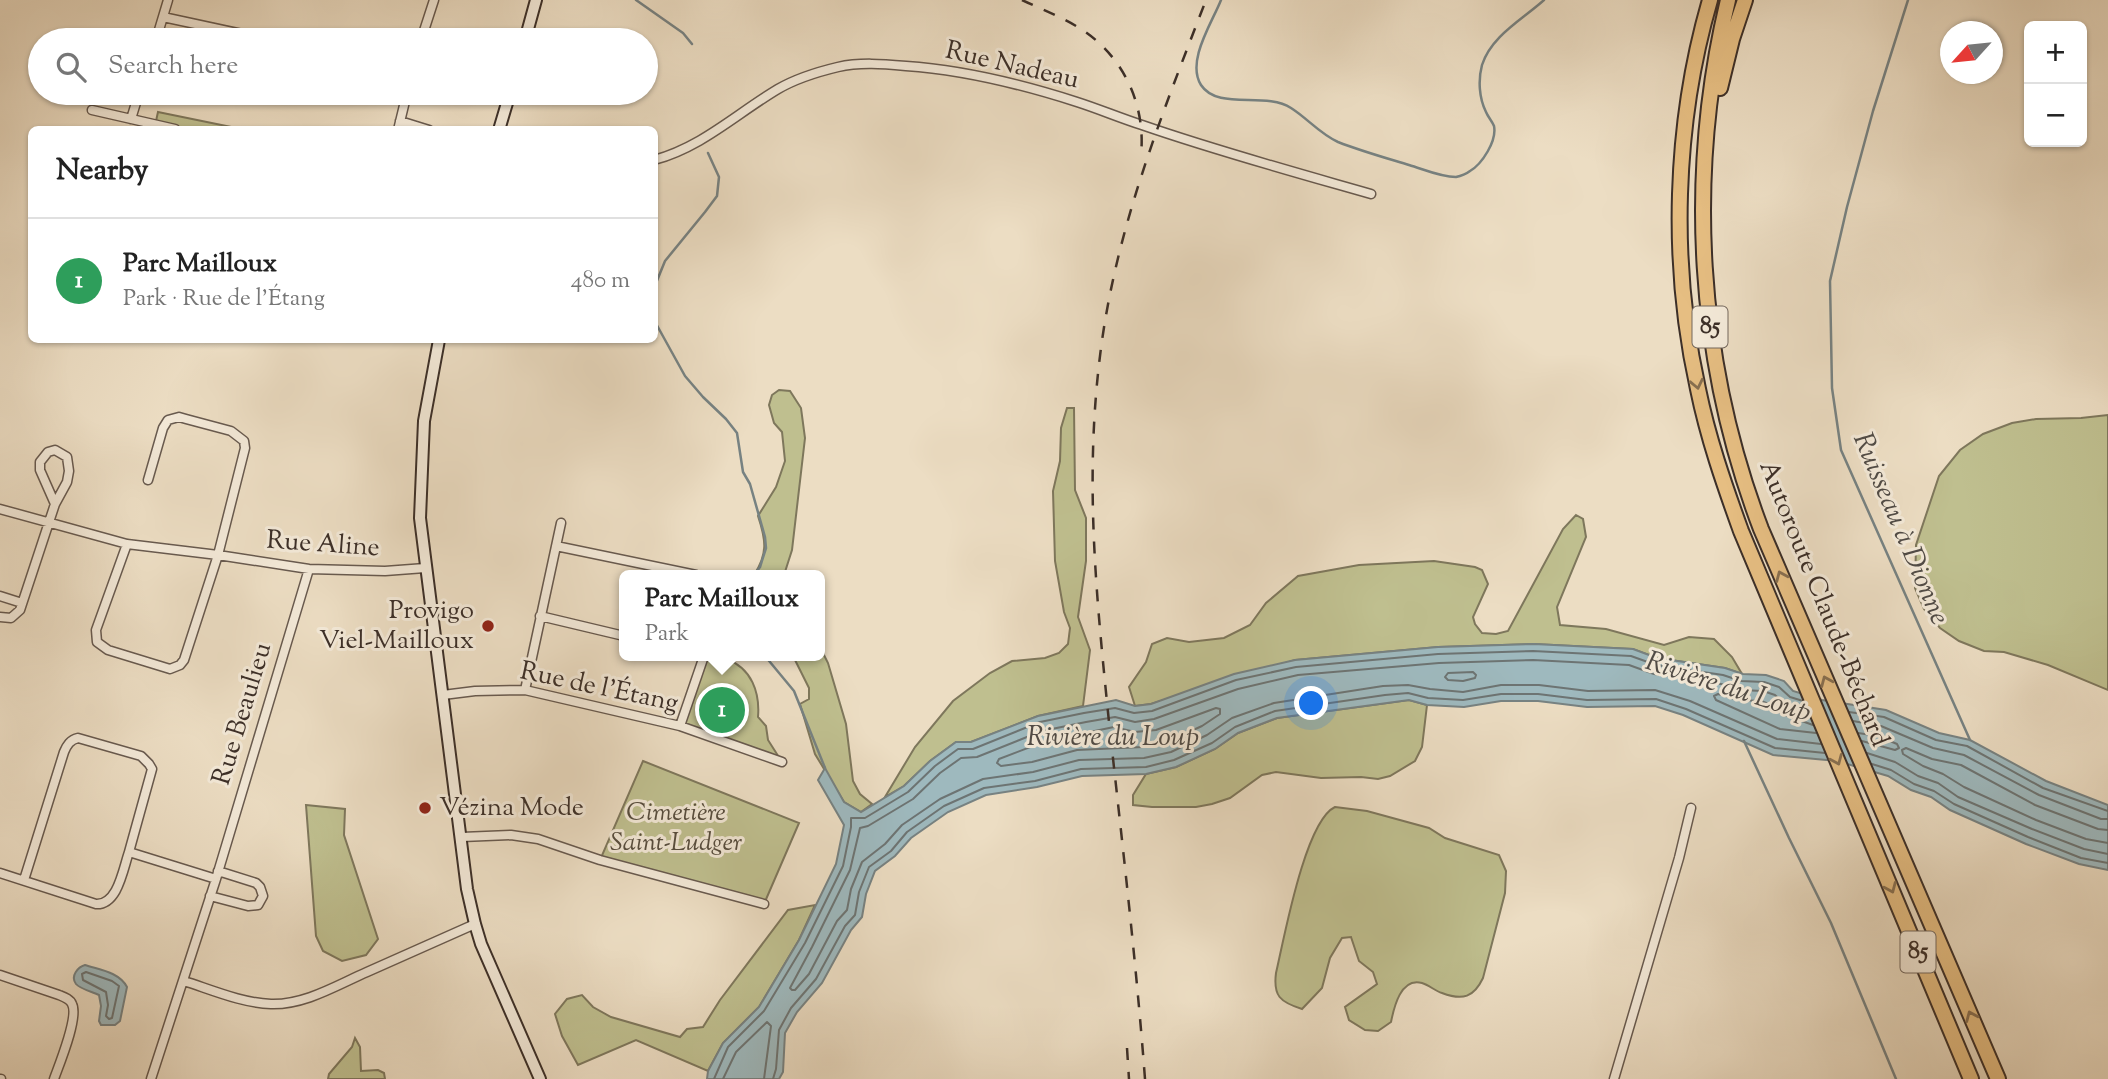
<!DOCTYPE html>
<html lang="en">
<head>
<meta charset="utf-8">
<style>
  :root { --surface:#fff; --page:#f6f6f6; --text:#222; --muted:#767676; --line:#e0e0e0; --accent:#8f2418 }
  body { margin:0; font-family:"Sorts Mill Goudy",serif; background:var(--page); color:var(--text) }
  .controls { position:absolute; right:21px; top:21px; display:grid; overflow:hidden; border-radius:10px; box-shadow:0 2px 5px #0004 }
  .controls button { width:63px; height:63px; display:grid; place-items:center; padding:0; border:0; border-bottom:2px solid var(--line); background:var(--surface); color:var(--text); font:35px sans-serif }
  .compass { position:absolute; left:1940px; top:21px; width:63px; height:63px; border-radius:50%; background:var(--surface); box-shadow:0 2px 5px #0004; rotate:243deg }
  .you { position:absolute; left:1312px; top:704px; width:24px; height:24px; margin:-18px; border:5px solid #fff; border-radius:50%; background:#1a73e8; box-shadow:0 0 0 10px #1a73e833 }
  .badge { display:grid; place-items:center; width:46px; height:46px; border-radius:50%; background:var(--accent); color:#fff; font-size:23px; font-weight:700 }
  .pin { position:absolute; translate:-50% -50%; border:4px solid #fff; box-shadow:0 2px 7px #0006 }
  .popup { position:absolute; left:619px; top:570px; width:206px; height:91px; box-sizing:border-box; display:grid; place-content:center; border-radius:10px; background:var(--surface); filter:drop-shadow(0 2px 5px #0005); font-size:23px; white-space:nowrap; color:var(--muted) }
  .popup b { font-size:26px; color:var(--text) }
  .popup::after { content:''; position:absolute; left:50%; top:100%; margin-left:-14px; border:14px solid transparent; border-top-color:var(--surface) }
  .list { margin:0; padding:0; list-style:none }
  h2 { display:flex; justify-content:space-between; align-items:center; height:91px; margin:0; padding:0 28px; font-size:30px }
  h2 small { font-size:23px; font-weight:400; color:var(--muted) }
  .list li { display:grid; grid-template-columns:46px 1fr auto; gap:21px; align-items:center; box-sizing:border-box; height:126px; padding:0 28px; border-top:2px solid var(--line) }
  .list b { display:block; font-size:26px; white-space:nowrap }
  .list p { margin:0; font-size:23px; white-space:nowrap; color:var(--muted) }
  .list em { font-size:23px; font-style:normal; color:var(--muted) }
  .icon { flex:none; width:38px; height:38px; fill:none; stroke:currentColor; stroke-width:2; stroke-linecap:round; stroke-linejoin:round }
  .map { position:relative; flex:none; width:2108px; height:1079px; overflow:hidden }
  .search { position:absolute; background:var(--surface); box-shadow:0 2px 5px #0004; left:28px; top:28px; width:630px; height:77px; display:flex; align-items:center; gap:18px; box-sizing:border-box; padding:0 24px; border-radius:38px; color:var(--muted); font-size:26px }
  .panel { position:absolute; background:var(--surface); box-shadow:0 2px 5px #0004; left:28px; top:126px; width:630px; height:217px; border-radius:10px }
  .map>svg:first-child { display:block }
</style>
</head>
<body>
<div class="map">
<svg width="2108" height="1079" viewBox="0 0 2108 1079">
  <rect width="100%" height="100%" fill="#ecddc3"/>
  <filter id="stains"><feTurbulence type="fractalNoise" baseFrequency=".00286" numOctaves="4"/><feColorMatrix values="0 0 0 0 .2 0 0 0 0 .09 0 0 0 0 .02 0 0 0 .5 -.17"/></filter>
  <radialGradient id="worn" r=".72"><stop offset=".6" stop-color="#630" stop-opacity="0"/><stop offset="1" stop-color="#630" stop-opacity=".3"/></radialGradient>
  <path fill="#bfbf8f" stroke="#7e775c" stroke-width="2" d="M158,112l83,17 -87,1z
    M779,390l11,1 11,17 4,30 -13,112 -8,25h-30c14,-21 12,-35 4,-59l18,-29 9,-26 -3,-29 -8,-9 -5,-18 3,-10z
    M1067,408h7l1,82 11,28v43l-8,56 12,33 -7,56 -45,10 -67,26h-15l-26,19 -26,25 -19,11 30,-50 38,-46 37,-28 22,-12 33,-3 14,-5 9,-9 2,-16 -6,-16 -9,-51 -2,-70 7,-30 1,-33z
    M2108,415v275l-60,-25 -44,-13 -20,-1 -25,-10 -19,-13 -16,-19 -9,-21 1,-43 23,-69 21,-26 23,-16 29,-11 24,-4 45,-1z
    M1576,515l7,4 3,18 -29,70 3,18 46,4 58,16 25,-8 25,2 18,18 10,17 -17,-6 -68,-10 -24,-9 -99,-5 -96,3 -143,13 -144,44 -16,2 -6,-19 17,-25 6,-18 15,-6 22,4 35,-4 26,-13 16,-22 32,-27 61,-11 75,-4 41,6 7,3 6,14 -15,33 2,7 7,9 14,1 12,-3 55,-102z
    M820,647l8,16 18,61 7,57 7,13 12,10 -11,8 -17,-10 -29,-48 -15,-50 9,-5v-11l-16,-32h27z
    M704,656c8,1 16,1 22,3 26,9 34,34 32,58l8,9 2,14 14,22 -102,-36z
    M1409,700l18,5 -5,42 -7,14 -25,15 -12,3 -17,-2 -40,1 -45,-6 -14,3 -32,23 -18,6 -16,3h-44l-19,-2v-10l13,-21 30,-7 39,-18 23,-16 39,-15z
    M643,761l156,62 -35,81 -164,-44z
    M306,805l39,4 -1,26 34,104 -12,16 -24,6 -19,-10 -7,-15z
    M1335,807l32,4 62,17 16,10 54,17 7,16 -1,22 -22,85c-9,19 -20,23 -41,15 -7,-2 -13,-8 -20,-10 -21,-6 -28,24 -31,39l-13,9 -13,-1 -16,-10 -4,-13 32,-23 -4,-12 -14,-11 -8,-24 -9,1 -12,20 -8,30 -20,21c-22,-7 -29,-13 -26,-36 8,-34 29,-152 59,-166z
    M815,905l-16,35 -40,67 -36,36 -15,28 -72,-31 -58,25 -16,-29 -7,-22 12,-15 15,-4 11,12 18,10 69,20 7,-8 16,-2 17,-27 68,-90z
    M355,1038l5,9 1,24 17,-1 6,3 1,6h-57l1,-5 23,-27z"/>
  <path fill="#9eb9be" stroke="#778282" stroke-width="2" d="M1534,644l99,5 24,9 68,10 18,6 23,1 18,6 9,10 29,9 64,10 53,23 31,7 76,41 62,24v65l-29,-6 -53,-20 -76,-34 -19,-13 -20,-7 -23,-14 -51,-15 -64,-6 -90,-40 -28,-9 -68,1 -49,-6h-37l-37,6 -37,-2 -18,-5 -132,18 -39,15 -23,16 -39,18 -30,7 -64,2 -45,11 -51,8 -38,17 -37,26 -16,18 -20,15 -9,23 -4,23 -11,13 -29,53 -25,29 -12,21 -2,39 -4,7h-72l1,-8 15,-28 36,-36 40,-67 37,-76 8,-39 -26,-45 7,-12 19,34 17,10 43,-26 26,-25 26,-19h15l67,-26 78,-16 19,6 16,-2 83,-30 61,-14 143,-13z
    M85,965c15,5 34,7 42,22l-7,34 -5,4h-14l-2,-4 2,-15 -2,-11c-6,-3 -19,-6 -23,-11 -6,-8 2,-17 9,-19z"/>
  <g fill="none" stroke-linecap="round" stroke-linejoin="round">
    <path stroke="#6d7473" stroke-width="2" d="M1473,672l3,3 -1,3 -12,3 -15,-1 -3,-3 3,-4z
      M1216,708l4,1v5l-18,12 -35,16 -24,5 -66,3 -45,12 -31,4 -4,-3 2,-4 47,-18 68,-14 21,5 21,-2z
      M1807,712l-21,-7 -11,-10 -12,-4 -23,-1 -19,-6 -67,-10 -25,-9 -96,-5 -94,3 -141,12 -60,14 -84,30 -19,3 -20,-5 -29,5 -44,9 -65,26 -16,1 -21,15 -27,26 -45,27 -8,2 -10,42 -38,77 -22,41 2,2h3l14,-16 28,-53 10,-11 4,-21 11,-27 23,-18 17,-19 38,-26 43,-20 50,-7 46,-12 65,-2 27,-6 36,-17 25,-17 42,-15 109,-17 25,-1 22,4 33,3 38,-7h38l49,6 67,-1 35,11 87,38 44,5
      M1849,712l35,5 52,23 31,6 76,42 65,23
      M1853,721l28,5 52,22 31,7 75,40 62,24h7
      M1813,725l-31,-11 -13,-10 -8,-3 -23,-1 -20,-6 -4,2 2,4 64,29 36,4
      M1858,733l20,3 19,8 2,4 -4,2 -33,-9
      M1867,753l28,9 23,14 20,7 20,14 74,32 52,20 24,5
      M1872,764l19,6 23,14 20,7 20,13 74,33 53,21 27,5
      M2108,830l-10,-1 -63,-24 -74,-40 -29,-6 -26,-11 -4,2 1,4 20,12 20,8 21,13 72,33 50,19 22,4
      M86,972l26,9 7,5 -7,32 -3,1 -3,-3 2,-11 -2,-13 -23,-12 -1,-6z
      M714,1079l14,-32 36,-36 41,-68 38,-77 8,-39v-9h14l43,-26 27,-26 23,-17h15l67,-27 44,-9 31,-5 19,5 18,-2 84,-31 60,-13 142,-13 95,-3 98,5 25,9 67,10 18,6 23,1 15,5 11,10 13,4
      M723,1079l13,-27 31,-30 4,4 -7,53
      M773,1079l3,-10 3,-39 12,-22 25,-29 29,-53 10,-11 4,-23 10,-25 22,-16 16,-19 37,-26 40,-18 51,-7 46,-12 65,-2 28,-7 38,-17 23,-16 40,-16 110,-16 23,-2 20,5 35,2 38,-6h37l49,6 69,-1 30,10 89,39 50,5"/>
    <path stroke="#778282" stroke-width="2.5" d="M636,0l47,33 9,11
      M1221,0c-9,23 -35,61 -20,85 17,26 64,6 90,23 16,10 29,26 47,34 23,9 48,16 71,23 14,4 31,12 47,12 5,-1 10,-3 14,-6 12,-7 27,-30 24,-45 -2,-5 -6,-9 -8,-14 -7,-14 -8,-32 -4,-47 9,-29 41,-46 62,-65
      M1908,0l-35,111 -26,96 -17,74 2,107 9,62 129,290
      M654,288l11,-27 40,-49 12,-16 2,-19 -11,-24
      M654,320l31,56 18,21 23,22 11,14 6,39 7,12 15,53 1,11 -6,19 -6,8
      M765,656l29,35 31,77
      M1744,741l45,97 42,85 65,156"/>
    <g stroke="#685a4f" stroke-width="11">
      <path id="street" d="M163,17l107,23
        M156,40l12,-40
        M421,40l13,-40
        M92,110l83,19
        M131,119l8,-26
        M400,121l29,9
        M398,130l9,-37
        M654,160c48,-13 82,-46 124,-71 19,-11 39,-17 60,-22 22,-5 45,-3 68,-1 59,4 115,18 171,36 22,7 43,16 65,23 75,26 152,47 229,69
        M148,480l15,-52 5,-8 11,-3 7,2 45,12 13,10 1,7 -27,107 91,14 76,2 40,-3
        M0,509l127,35 91,11 -34,105 -4,5 -10,4 -62,-19 -11,-8 -1,-12 31,-86
        M556,546l140,29
        M0,596l22,7
        M540,616l84,20
        M0,617l11,1 9,-8 35,-106 12,-22 2,-11 -2,-14 -12,-7 -7,2 -8,10v8l15,34
        M710,656l18,4
        M525,690l36,-167
        M443,695l32,-4 50,-1 155,36 102,36
        M680,726l24,-70
        M462,837l49,-2 27,4 62,21 164,44
        M0,873l96,31c22,1 27,-35 33,-52
        M24,880l40,-128c3,-7 6,-12 14,-14l63,18 8,8 3,5 -23,83 87,27
        M210,896l38,10 10,-1 5,-9 -3,-9 -4,-4 -38,-12
        M0,975l59,20c5,2 11,4 13,9 7,13 -13,61 -18,75
        M184,981c28,9 58,22 87,23 34,1 66,-19 96,-32 36,-16 72,-32 108,-48
        M0,1079h1
        M151,1079l65,-200 93,-310
        M1614,1079l65,-221 12,-50"/>
    </g>
    <g stroke="#3c2f28" stroke-width="14">
      <path id="secondary" d="M525,40l11,-40
        M499,130l11,-37
        M439,340l-15,81 -4,97 47,371 8,35 6,20 59,135"/>
    </g>
    <g stroke="#3c2f28" stroke-width="18">
      <path id="highway" d="M1710,0c-36,124 -40,263 -12,389 10,49 26,95 43,142l230,548
        M1728,0c-42,175 -31,361 33,529l237,550
        M1720,88l12,-49 13,-39"/>
    </g>
    <use href="#street" stroke="#f3e9d8" stroke-width="8"/>
    <use href="#secondary" stroke="#f3e9d8" stroke-width="10"/>
    <use href="#highway" stroke="#e6be82" stroke-width="14"/>
    <path stroke="#3c2f28" stroke-width="2.5" stroke-dasharray="12 12" stroke-linecap="butt" d="M1022,0c19,9 40,17 59,29 42,27 65,75 60,126
      M1127,1048l2,31
      M1145,1079c-9,-119 -23,-238 -36,-357 -13,-128 -25,-245 -8,-374 16,-122 61,-234 105,-348"/>
  </g>
  <defs><path id="oneway-chevron" d="M-2-3.5L2.5 0L-2 3.5" fill="none" stroke-width="1.6" stroke-linecap="round" stroke-linejoin="round" transform="scale(1.75)"/></defs>
  <g stroke="#886f50">
    <use href="#oneway-chevron" transform="translate(1697 384) rotate(78)"/>
    <use href="#oneway-chevron" transform="translate(1781 576) rotate(-113)"/>
    <use href="#oneway-chevron" transform="translate(1826 681) rotate(-113)"/>
    <use href="#oneway-chevron" transform="translate(1837 760) rotate(67)"/>
    <use href="#oneway-chevron" transform="translate(1891 888) rotate(67)"/>
    <use href="#oneway-chevron" transform="translate(1971 1016) rotate(-113)"/>
  </g>
  <g fill="#8f2418" stroke="#f3e9d8" stroke-width="2.5">
    <circle cx="488" cy="626" r="7"/>
    <circle cx="425" cy="808" r="7"/>
  </g>
  <g text-anchor="middle" dominant-baseline="central" stroke-width="6" stroke-linejoin="round" paint-order="stroke">
    <g fill="#f3e9d8" stroke="#73675d" stroke-width="2">
      <rect x="1692.5" y="306.5" width="35" height="41" rx="5"/>
      <rect x="1900.5" y="931.5" width="35" height="41" rx="5"/>
    </g>
    <g font-size="24" font-weight="bold" fill="#3c2f28">
      <text x="1710" y="327">85</text>
      <text x="1918" y="952">85</text>
    </g>
    <g font-size="26" fill="#3c2f28" stroke="#f3e9d8">
      <text transform="translate(1012 66) rotate(13)">Rue Nadeau</text>
      <text transform="translate(323 545) rotate(4)">Rue Aline</text>
      <text transform="translate(1823 604) rotate(68)">Autoroute Claude-Béchard</text>
      <text transform="translate(599 688) rotate(12)">Rue de l'Étang</text>
      <text transform="translate(243 714) rotate(-73)">Rue Beaulieu</text>
    </g>
    <g font-size="26" fill="#3c2f28" stroke="#f3e9d8" text-anchor="end">
      <text x="474" y="611">Provigo<tspan x="474" dy="30">Viel-Mailloux</tspan></text>
      <text x="439" y="808" text-anchor="start">Vézina Mode</text>
    </g>
    <g font-size="26" font-style="italic" fill="#564c3d" stroke="#f3e9d8">
      <text x="676" y="813">Cimetière<tspan x="676" dy="30">Saint-Ludger</tspan></text>
    </g>
    <g font-size="28" font-style="italic" fill="#504b46" stroke="#f3e9d8">
      <text transform="translate(1900 529) rotate(67)">Ruisseau à Dionne</text>
      <text transform="translate(1728 688) rotate(18)">Rivière du Loup</text>
      <text x="1113" y="738">Rivière du Loup</text>
    </g>
  </g>
  <rect width="100%" height="100%" filter="url(#stains)"/>
  <rect width="100%" height="100%" fill="url(#worn)"/>
</svg>
<div class="controls">
<button>+</button>
<button>−</button>
</div>
<svg class="compass" viewBox="-18 -18 36 36"><path d="M0-13l5 13h-10z" fill="#e53935"/><path d="M0 13l5-13h-10z" fill="#767676"/></svg>
<div class="you"></div>
<div class="pin badge" style="left:722px;top:710px;background:#2e9e5b">1</div>
<div class="popup"><b>Parc Mailloux</b>Park</div>
<div class="search"><svg class="icon" aria-label="search" viewBox="0 0 24 24"><circle cx="10" cy="10" r="6"/><path d="M15 15l6 6"/></svg>Search here</div>
<section class="panel">
<h2>Nearby<small></small></h2>
<ul class="list">
<li><span class="badge" style="background:#2e9e5b">1</span><div><b>Parc Mailloux</b><p>Park · Rue de l'Étang</p></div><em>480 m</em></li>
</ul>
</section>
</div>
</body>
</html>
